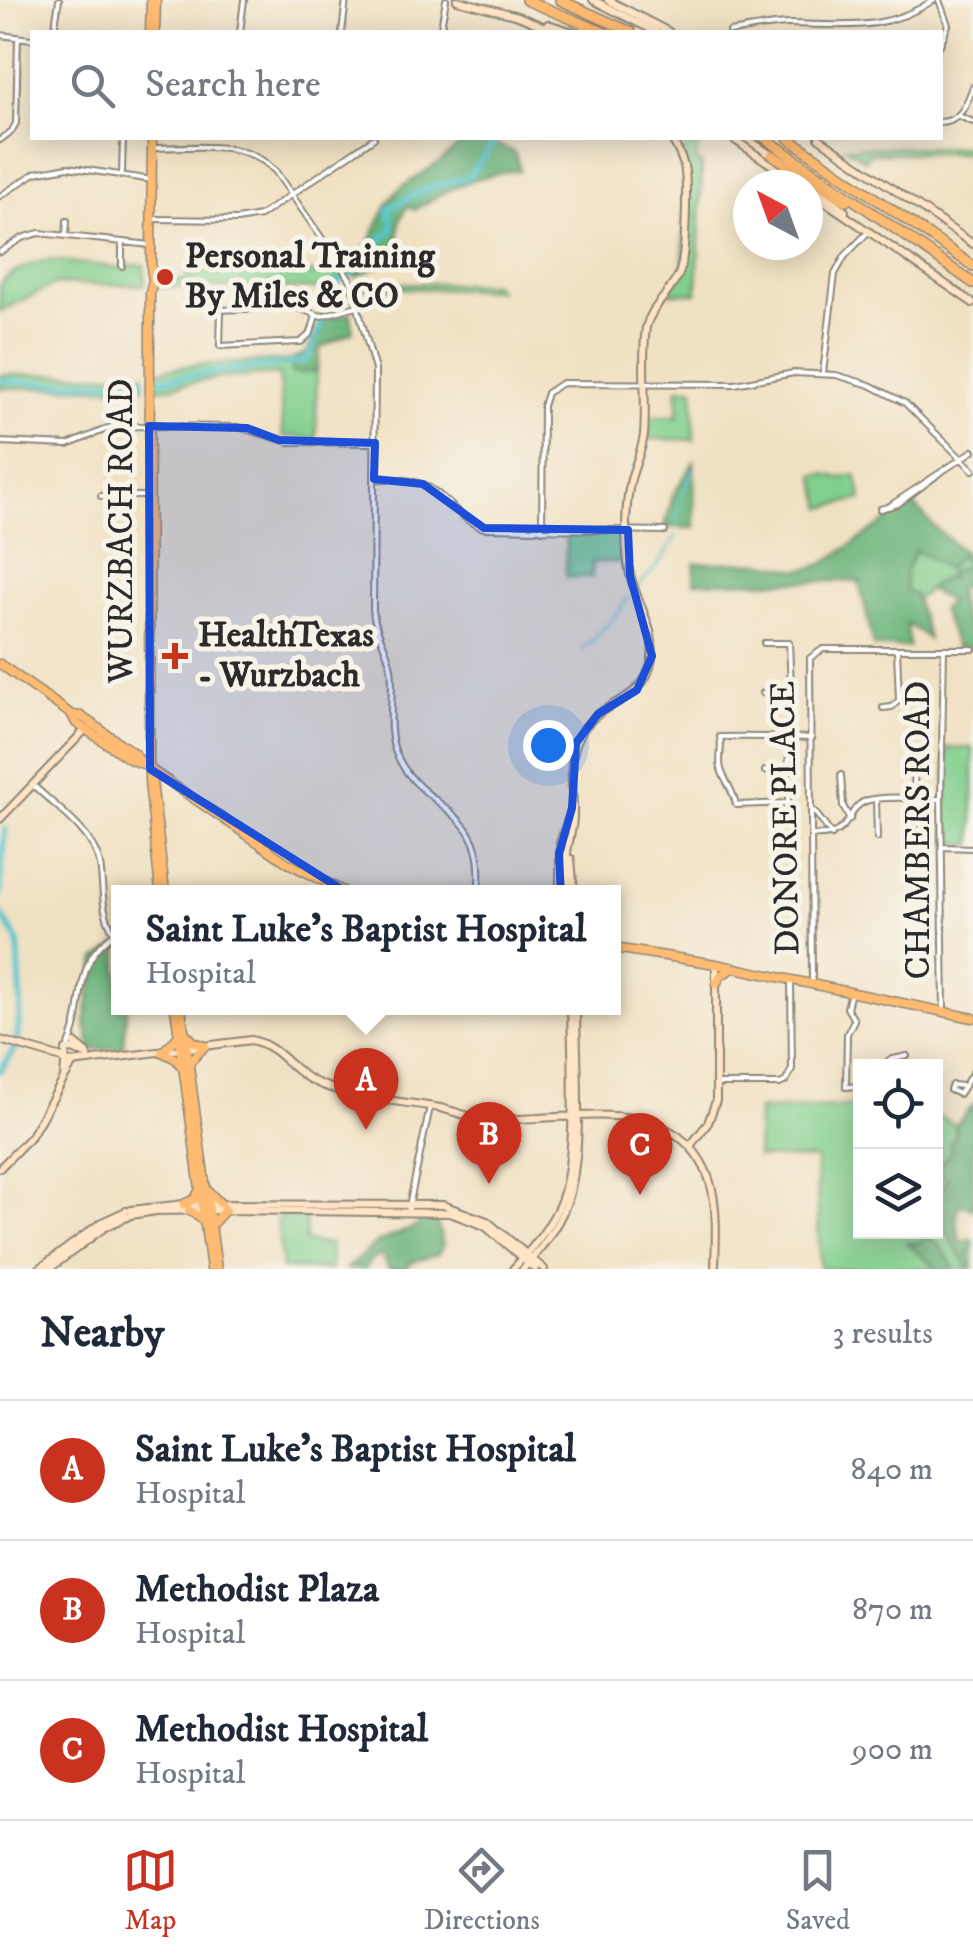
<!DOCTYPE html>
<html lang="en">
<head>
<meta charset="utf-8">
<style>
  :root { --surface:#fff; --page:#f6f6f7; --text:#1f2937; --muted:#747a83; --line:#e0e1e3; --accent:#c8321e }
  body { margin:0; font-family:"IM FELL DW Pica",serif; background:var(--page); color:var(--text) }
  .controls { position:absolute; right:30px; bottom:30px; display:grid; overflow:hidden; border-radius:0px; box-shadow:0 5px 25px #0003 }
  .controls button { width:90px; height:90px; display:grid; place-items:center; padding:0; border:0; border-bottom:2px solid var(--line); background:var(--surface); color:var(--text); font:50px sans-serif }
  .compass { position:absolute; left:733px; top:170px; width:90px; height:90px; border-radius:50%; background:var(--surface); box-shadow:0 5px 25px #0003; rotate:319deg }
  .you { position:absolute; left:548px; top:745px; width:35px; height:35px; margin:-25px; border:8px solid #fff; border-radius:50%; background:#1a73e8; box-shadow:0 0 0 15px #1a73e833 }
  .badge { display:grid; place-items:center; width:65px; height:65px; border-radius:50%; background:var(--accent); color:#fff; font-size:32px; font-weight:700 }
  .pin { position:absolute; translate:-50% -82px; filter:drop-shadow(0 2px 5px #0008) }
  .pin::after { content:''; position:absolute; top:52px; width:35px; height:30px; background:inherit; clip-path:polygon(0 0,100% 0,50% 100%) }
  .popup { position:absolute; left:111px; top:885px; width:510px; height:130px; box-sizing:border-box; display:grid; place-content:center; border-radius:0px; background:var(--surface); filter:drop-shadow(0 2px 8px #0005); font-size:32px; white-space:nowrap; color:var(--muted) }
  .popup b { font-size:38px; color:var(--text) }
  .popup::after { content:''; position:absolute; left:50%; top:100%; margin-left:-20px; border:20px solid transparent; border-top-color:var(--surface) }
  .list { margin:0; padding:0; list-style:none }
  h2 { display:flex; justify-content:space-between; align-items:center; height:130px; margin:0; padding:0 40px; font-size:42px }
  h2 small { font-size:32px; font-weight:400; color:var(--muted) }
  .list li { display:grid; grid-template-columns:65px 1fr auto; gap:30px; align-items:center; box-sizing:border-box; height:140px; padding:0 40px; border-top:2px solid var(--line) }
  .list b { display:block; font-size:38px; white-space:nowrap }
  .list p { margin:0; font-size:32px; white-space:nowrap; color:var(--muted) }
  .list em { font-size:32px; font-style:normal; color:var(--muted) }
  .icon { flex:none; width:55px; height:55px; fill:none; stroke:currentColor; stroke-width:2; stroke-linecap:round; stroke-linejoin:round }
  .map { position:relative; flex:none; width:973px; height:1269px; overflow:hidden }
  .search { position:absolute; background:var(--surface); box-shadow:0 5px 25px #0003; left:30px; right:30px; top:30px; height:110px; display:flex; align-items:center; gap:25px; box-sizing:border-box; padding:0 35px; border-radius:0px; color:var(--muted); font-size:38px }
  .sheet { height:550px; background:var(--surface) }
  nav { display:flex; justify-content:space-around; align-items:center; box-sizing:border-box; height:140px; border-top:2px solid var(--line); background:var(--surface); font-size:28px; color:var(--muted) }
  nav a { display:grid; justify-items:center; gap:5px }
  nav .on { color:var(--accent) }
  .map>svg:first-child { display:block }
</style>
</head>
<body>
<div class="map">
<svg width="973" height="1269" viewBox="0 0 973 1269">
  <rect width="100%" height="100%" fill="#f7f3e8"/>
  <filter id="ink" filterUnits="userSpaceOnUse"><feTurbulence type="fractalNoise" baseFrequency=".01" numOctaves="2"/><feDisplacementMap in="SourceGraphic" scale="20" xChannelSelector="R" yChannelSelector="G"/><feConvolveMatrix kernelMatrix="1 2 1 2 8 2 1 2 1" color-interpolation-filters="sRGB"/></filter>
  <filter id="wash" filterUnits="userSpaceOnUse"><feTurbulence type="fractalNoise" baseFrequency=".0048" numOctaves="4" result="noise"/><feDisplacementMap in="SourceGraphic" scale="40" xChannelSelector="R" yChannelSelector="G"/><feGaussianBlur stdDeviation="2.25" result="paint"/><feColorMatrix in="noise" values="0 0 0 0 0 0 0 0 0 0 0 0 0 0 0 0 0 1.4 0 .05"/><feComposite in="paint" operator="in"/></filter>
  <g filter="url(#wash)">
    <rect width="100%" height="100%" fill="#f1e1c3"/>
    <path fill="#81cf8d" stroke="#567d5c" stroke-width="2.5" d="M698,146l-2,16 6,1 -5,130h-27l13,-23 2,-107 -3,-13z
      M845,147h128v6h-103l-5,7z
      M50,260l74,8 1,-3h19l1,20 -89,-1 -56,27c0,-6 0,-19 0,-25 5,-13 37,-25 50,-26z
      M236,266l56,1v6h41l6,-5 4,7 -15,14 -170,-2v-7h29l1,-8h47z
      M356,283l137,1 5,6 -141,-2z
      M291,360l2,13 24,-2 -1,67 -33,-2 -4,-62 -62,4 -61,11 -1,-18 40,-6z
      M144,374v13l-144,1v-13z
      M678,388h16v52l-45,-1v-23h29z
      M826,474l14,4 16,-3 6,24 -39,9 -8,-33z
      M566,533l56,1v28h-30v15h-26z
      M916,549l30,18 13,-11 12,10 -24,7 5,5 -12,2 -25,21 -9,-10 -1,-19z
      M947,748h26v97l-28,-3z
      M973,1105l-17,112 4,25 13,-2v29h-153l-4,-110 -59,-2 1,-47 102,-4v126h76v-117l20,10z
      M277,1217h29l-1,25 25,2 1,25h-49z"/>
    <path fill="#68b278" stroke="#4a6e52" stroke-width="2.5" d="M467,138h17l31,15 5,17c-42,4 -70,17 -105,40l-8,-4 -7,14 -3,38 -42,19 -9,-14 22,-17 19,-42 12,-15 42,-28z
      M351,313l2,19 -33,16 -3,23 -24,2 -2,-13 16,-8 13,-32z
      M694,462l1,66 -30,-1 8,-32z
      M913,503l21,24 39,33v21l-10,1 9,6 -13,-1 -1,13 15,47h-17l-15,-38 8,-8 -21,-11 12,-10 11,-2 -5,-6 24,-6 -11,-10 -12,12 -32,-18 -10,22 1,19 8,3 14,45 -21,-16 2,24h-35l-15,-66 -165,1 1,-19c21,0 43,-1 65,0 27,1 33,13 63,1z
      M118,944l1,64h8l-4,40 -31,2 -7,-28 11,-62z
      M973,1105v104l-14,-5 -3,13 4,25 13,-2v9l-6,5 4,11 -4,2c-14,-29 -31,-40 -31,-76l11,-9 -10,-15 15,-16 -2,-8 5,-6 1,-12z
      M421,1215h14l8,29 -5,10 -29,9 -1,6h-19l-7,-14 -13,6 -3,8h-20l32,-27 40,-16z
      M927,1235l15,13 13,21h-17l-31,-26h12z"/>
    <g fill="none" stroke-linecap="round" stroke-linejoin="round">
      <path stroke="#56c4cc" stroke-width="2.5" d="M677,528l2,-22 13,-37
        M637,587l21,-22 18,-29
        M582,650l32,-32 15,-21"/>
      <path stroke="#56c4cc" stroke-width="6" d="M156,380l146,-18 7,-6 27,-72 16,-11 21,-27 18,-15 2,-6 -5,-16 38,-20 42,-12 26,-34
        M0,381l58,3 86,-4
        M0,896l5,-67
        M0,912l18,29 3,59 -4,40
        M0,1071l15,-23"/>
    </g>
  </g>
  <g filter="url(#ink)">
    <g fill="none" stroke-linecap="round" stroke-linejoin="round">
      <g stroke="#8e8677" stroke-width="8">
        <path id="street" d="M939,0l9,25 -8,20
          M54,32l5,-32
          M240,32l4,-32
          M342,32l4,-32
          M440,32l6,-32
          M730,32c20,-3 41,-8 61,-8 55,1 94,8 143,-24
          M0,35l32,4
          M959,116l14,6
          M940,122c22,-1 26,-18 33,-35
          M0,140l12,-9 4,-8 2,-86
          M152,148c42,0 93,-10 124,24l74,107 25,91 -2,239c1,22 14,37 18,59 4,27 -6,58 5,85 24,59 94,52 82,139
          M122,173l1,-35
          M0,196l35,-23 33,-6 84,13
          M154,219l83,1 23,-4 114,-78
          M66,235l1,-14
          M0,252l22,-14 17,-5 112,12
          M122,266v-24
          M217,310l78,-3 26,9 36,-10
          M221,310l-1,36 81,-4 10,-9 5,-18
          M823,373l12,-99 10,-18 24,-25
          M0,442l68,3 43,-18 21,-1 106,1 51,15 86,1
          M374,479c17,0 34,-1 50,6 24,11 34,35 60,43l181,3
          M101,496h47
          M888,507l85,-56
          M880,509l18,-5 38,-28
          M542,530l1,-124 4,-13 15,-10 173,1 59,-11 42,2 34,10 35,18 68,67
          M763,693h24l4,-5 -2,-45h-25
          M883,708l9,-1 7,-7 -2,-50
          M789,737l-1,66 -52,2c-2,-13 -9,-20 -14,-33 -5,-11 1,-22 -2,-35 30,-1 61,0 92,1
          M914,754l1,87
          M765,771h24
          M841,775l2,31 7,13
          M34,786c23,22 59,46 66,78 4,25 0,46 14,69
          M876,799l1,39
          M814,811l18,24
          M812,835c45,3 31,-29 57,-35 22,-5 50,-1 72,-1
          M943,847l30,1
          M812,983l-2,-325 13,-9h150
          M851,992l-4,16 7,12 -7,14 -1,53 14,-1
          M944,1010l-3,-211 3,-149
          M67,1049c23,-45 0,-87 52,-118
          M886,1066l3,-6 18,-4
          M716,1084h64l6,-3 6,-12 -1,-88
          M963,1086l-11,-1 -2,5 9,4 14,-22
          M408,1211l22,-104"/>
      </g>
      <g stroke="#8e8677" stroke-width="10">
        <path id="secondary" d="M457,0l61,16 39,16
          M593,0l63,32
          M608,0l61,32
          M548,24l25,8
          M732,138l69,47
          M746,138l28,19
          M819,138l154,106
          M812,184l33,27
          M808,190l165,113
          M0,819l85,-89
          M571,859l3,33
          M560,892v-49l12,-34
          M570,892c-1,-12 -4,-25 -3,-38 1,-12 6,-25 6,-38 1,-29 -8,-63 12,-89 22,-29 59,-24 67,-68 5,-33 -21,-63 -24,-96 -3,-26 -3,-59 3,-84 4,-15 11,-29 13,-44 3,-36 -3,-72 2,-108 6,-22 24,-33 33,-53 7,-16 9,-90 5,-108 -3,-11 -8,-20 -13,-28
          M0,1040l62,18
          M75,1043l12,10
          M64,1060l8,3 179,-23c29,6 38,29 62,41 34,17 90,20 127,27 15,3 29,10 44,11 59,5 144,-20 194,17 44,33 38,84 37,133
          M64,1078l2,-28 7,-1 15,7
          M690,1146l18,-23 8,-22v-137
          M0,1168l31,-32 42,-73
          M131,1210l53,-6 259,1 44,16 57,48
          M131,1215l25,-4 69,-1 225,3 35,13 50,43
          M39,1269l63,-47 24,-11
          M49,1269l56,-42 22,-10
          M513,1269c20,-21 43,-48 51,-77 13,-49 8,-132 7,-184
          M523,1269c19,-21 38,-46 46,-73 15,-53 7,-133 7,-188"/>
      </g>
      <g stroke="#8e8677" stroke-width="11">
        <path id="primary" d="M150,32l1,-32
          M155,32l1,-32
          M152,138l-1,130 2,12 -3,13 -1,488 11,111
          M0,664l72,51 4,8 55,37 12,4 145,99 57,29
          M72,715l9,1 53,37 7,9
          M151,773l14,119
          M614,948l102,16 257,54
          M716,984l5,-9 13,-7
          M175,1008l36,261
          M181,1008l36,261
          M186,1034l8,8 11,4 -15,16
          M177,1038l-15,14 14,7 5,7
          M208,1191l14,14
          M184,1204l11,-5 4,-8
          M189,1210l14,10
          M213,1223l12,-13"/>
      </g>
      <g stroke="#8e8677" stroke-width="12">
        <path id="highway" d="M526,0l77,32
          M560,0l71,32
          M765,138l208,145
          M788,138l185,128
          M772,155l74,46"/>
      </g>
      <use href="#street" stroke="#fff" stroke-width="4"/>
      <use href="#secondary" stroke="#ffe4c6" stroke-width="6"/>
      <use href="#primary" stroke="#ffbb71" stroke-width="8"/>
      <use href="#highway" stroke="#ffbb71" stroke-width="9"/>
    </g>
  </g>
  <path fill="#1d4ed8" fill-opacity="0.2" stroke="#1d4ed8" stroke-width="8" stroke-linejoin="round" d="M149,426l98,2 32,12 96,3 -1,36 49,5 61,44 144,2 2,46 22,80 -15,34 -39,24 -22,29 -4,65 -13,46 4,87 -159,-27 -55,-20 -199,-125z"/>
  <g fill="#c8321e" stroke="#f7f3e8" stroke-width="4">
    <circle cx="165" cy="277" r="10"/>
    <path d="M170 641h10v10h10v10h-10v10h-10v-10h-10v-10h10z"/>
  </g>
  <g text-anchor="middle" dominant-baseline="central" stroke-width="10" stroke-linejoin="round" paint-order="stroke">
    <g font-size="35" font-weight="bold" fill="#2b2b2b" stroke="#f7f3e8" text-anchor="start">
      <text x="185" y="257">Personal Training<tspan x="185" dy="40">By Miles &amp; CO</tspan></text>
      <text x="198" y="636">HealthTexas<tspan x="198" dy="40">- Wurzbach</tspan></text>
    </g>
    <g font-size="35" fill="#2b2b2b" stroke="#f7f3e8">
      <text transform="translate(122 531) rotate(-90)">WURZBACH ROAD</text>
      <text transform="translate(786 818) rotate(-91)">DONORE PLACE</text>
      <text transform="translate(919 830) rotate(-90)">CHAMBERS ROAD</text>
    </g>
  </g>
</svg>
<div class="controls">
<button><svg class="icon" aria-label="locate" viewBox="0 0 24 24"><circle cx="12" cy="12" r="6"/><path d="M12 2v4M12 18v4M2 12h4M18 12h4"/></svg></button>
<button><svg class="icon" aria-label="layers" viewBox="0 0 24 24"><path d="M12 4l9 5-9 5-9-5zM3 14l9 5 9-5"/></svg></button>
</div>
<svg class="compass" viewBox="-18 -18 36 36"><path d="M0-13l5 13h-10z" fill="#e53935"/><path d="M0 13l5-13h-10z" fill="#747a83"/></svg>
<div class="you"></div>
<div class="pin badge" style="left:366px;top:1130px">A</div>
<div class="popup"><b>Saint Luke's Baptist Hospital</b>Hospital</div>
<div class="pin badge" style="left:489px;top:1184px">B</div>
<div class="pin badge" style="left:640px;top:1195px">C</div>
<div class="search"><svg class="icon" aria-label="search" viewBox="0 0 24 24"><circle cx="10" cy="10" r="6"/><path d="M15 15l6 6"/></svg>Search here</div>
</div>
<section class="sheet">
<h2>Nearby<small>3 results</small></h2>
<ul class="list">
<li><span class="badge">A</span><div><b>Saint Luke's Baptist Hospital</b><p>Hospital</p></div><em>840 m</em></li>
<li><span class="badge">B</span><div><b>Methodist Plaza</b><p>Hospital</p></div><em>870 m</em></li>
<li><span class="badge">C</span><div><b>Methodist Hospital</b><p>Hospital</p></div><em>900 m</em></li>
</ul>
</section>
<nav>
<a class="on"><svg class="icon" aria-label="map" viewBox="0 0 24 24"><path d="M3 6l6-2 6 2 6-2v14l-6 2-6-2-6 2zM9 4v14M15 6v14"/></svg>Map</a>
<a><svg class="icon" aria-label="directions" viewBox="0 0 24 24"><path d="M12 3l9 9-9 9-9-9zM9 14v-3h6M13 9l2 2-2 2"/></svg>Directions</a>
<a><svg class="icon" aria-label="saved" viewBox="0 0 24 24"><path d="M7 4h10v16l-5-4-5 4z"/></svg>Saved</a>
</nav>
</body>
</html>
